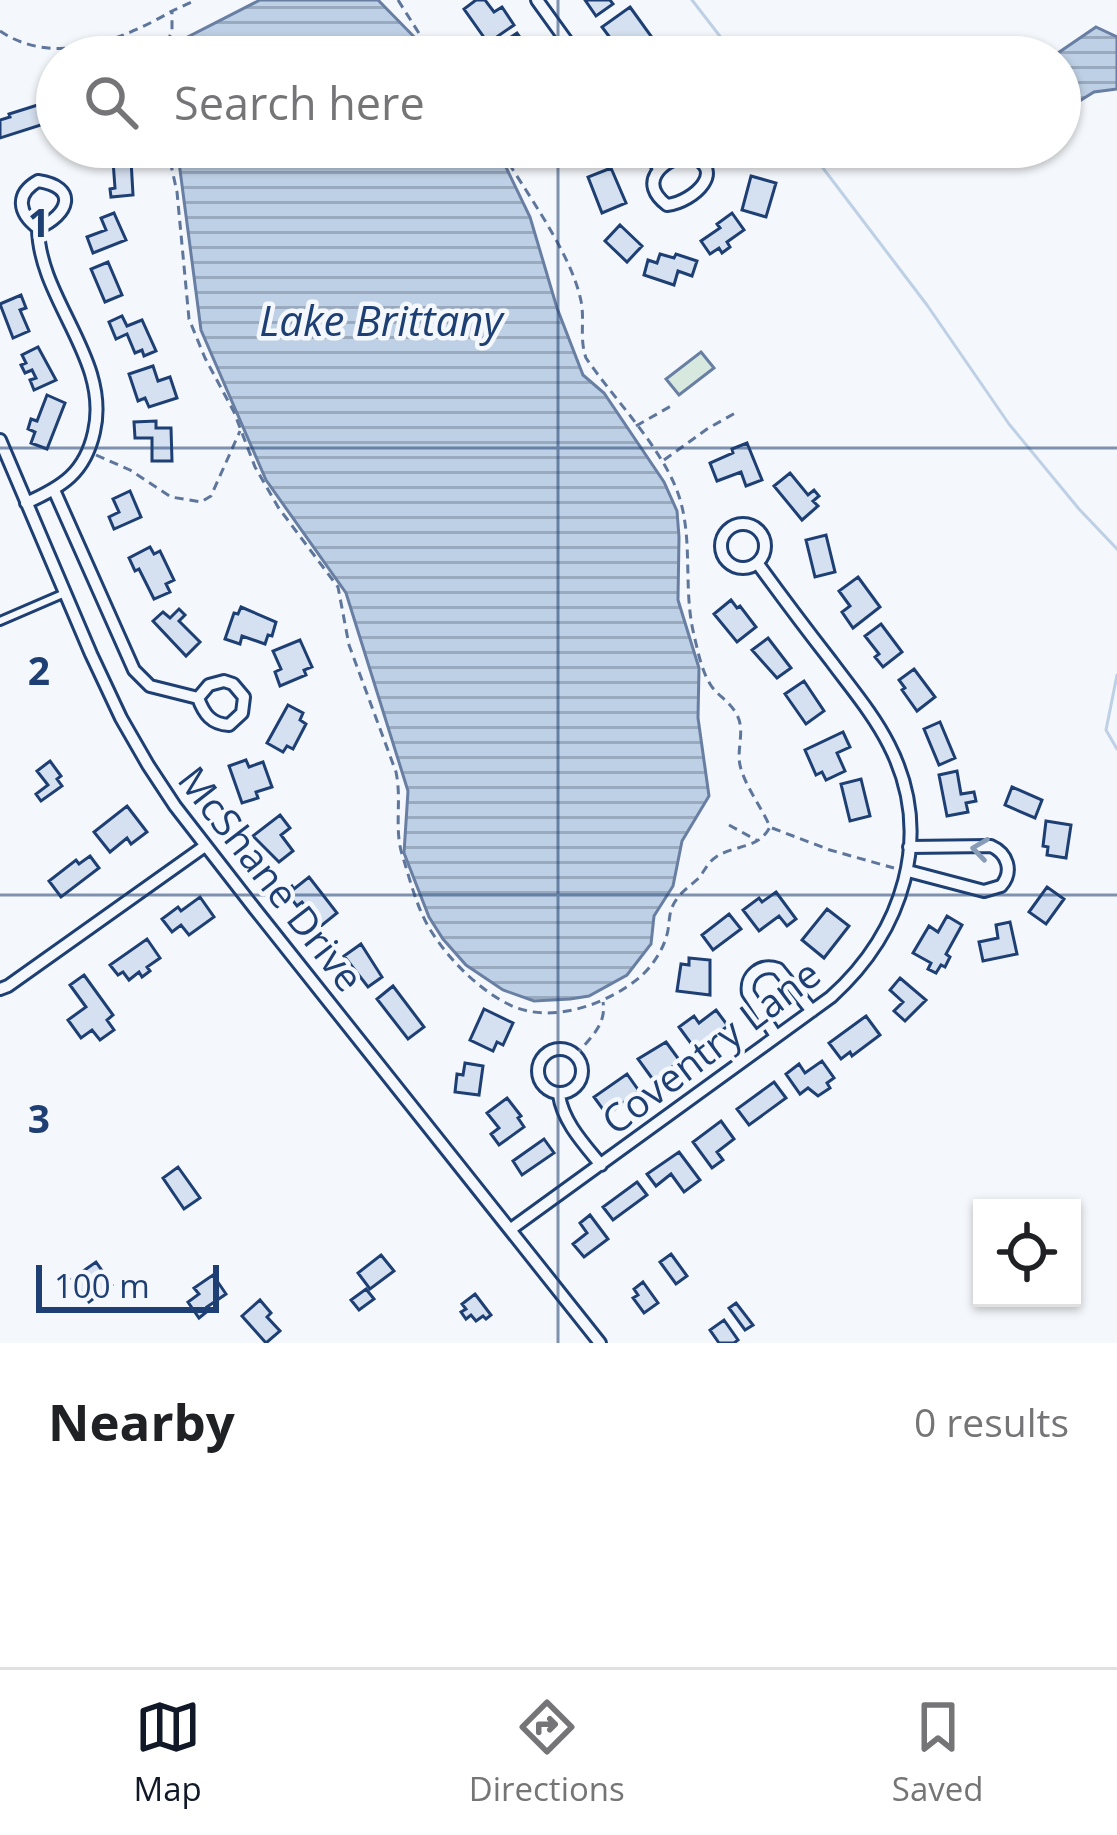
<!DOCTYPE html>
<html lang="en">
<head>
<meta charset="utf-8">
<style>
  :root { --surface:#fff; --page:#f2f2f2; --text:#202124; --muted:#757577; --line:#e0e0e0; --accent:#111827 }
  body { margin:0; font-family:"Open Sans",sans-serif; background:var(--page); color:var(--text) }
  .controls { position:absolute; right:36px; bottom:36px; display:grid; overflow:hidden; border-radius:0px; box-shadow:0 3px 9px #0004 }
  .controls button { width:108px; height:108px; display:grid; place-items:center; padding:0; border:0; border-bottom:3px solid var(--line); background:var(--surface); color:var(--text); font:60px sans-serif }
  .scale { position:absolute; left:36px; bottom:30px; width:183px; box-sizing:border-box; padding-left:12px; border:6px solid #1d3f73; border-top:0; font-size:33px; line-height:42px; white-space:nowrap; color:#1d3f73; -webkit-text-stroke:9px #f4f7fb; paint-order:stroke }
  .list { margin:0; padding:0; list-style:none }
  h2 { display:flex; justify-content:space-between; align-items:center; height:156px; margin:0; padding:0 48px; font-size:51px }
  h2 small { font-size:39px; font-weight:400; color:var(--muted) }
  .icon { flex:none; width:66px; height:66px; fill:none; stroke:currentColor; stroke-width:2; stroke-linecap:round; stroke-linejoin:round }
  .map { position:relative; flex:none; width:1117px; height:1343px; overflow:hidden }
  .search { position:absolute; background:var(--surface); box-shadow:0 3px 9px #0004; left:36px; right:36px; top:36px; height:132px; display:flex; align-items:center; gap:30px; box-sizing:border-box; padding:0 42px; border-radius:66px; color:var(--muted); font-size:45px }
  .sheet { height:324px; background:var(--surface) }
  nav { display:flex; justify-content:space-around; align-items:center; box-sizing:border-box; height:168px; border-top:3px solid var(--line); background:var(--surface); font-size:33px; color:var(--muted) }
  nav a { display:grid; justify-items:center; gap:6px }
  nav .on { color:var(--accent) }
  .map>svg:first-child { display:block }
</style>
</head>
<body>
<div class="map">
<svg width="1117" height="1343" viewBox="0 0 1117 1343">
  <defs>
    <pattern id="water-rules" width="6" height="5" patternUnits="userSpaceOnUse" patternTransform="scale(3)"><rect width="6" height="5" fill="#bed0e5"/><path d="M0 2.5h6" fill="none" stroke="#9aaabe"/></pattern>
  </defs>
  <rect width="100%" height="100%" fill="#f4f7fb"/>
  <path fill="#d7e8df" stroke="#687fa3" stroke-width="3" d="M701,352l13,16 -35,27 -13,-16z"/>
  <path fill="url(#water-rules)" stroke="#687fa3" stroke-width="3" d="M260,0h118l49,50 3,7h-260l4,-13z
    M1096,27l21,10v52l-23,3 -34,21v-56h-8z
    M177,147h298l10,11 18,3 27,56 27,91 26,67 21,18 60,89 13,29 2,26 -1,63 21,68 -1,50 11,78 -27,45 -9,45 -19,30 -3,28 -24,31 -38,21 -19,3 -36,2 -31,-11 -37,-25 -23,-26 -14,-22 -25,-64 4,-62 -62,-198 -80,-113 -65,-150z"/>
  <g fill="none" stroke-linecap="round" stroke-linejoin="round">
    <path stroke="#bed0e5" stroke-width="3" d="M692,0l44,57
      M807,147l120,158 82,119 70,85 38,40
      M1117,675l-11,55 11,19"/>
  </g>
  <path fill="#d5e0f0" stroke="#1d3f73" stroke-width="3" d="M476,0h9l9,12 8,-5 12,18 -26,18 -24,-34z
    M585,0h25l3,4 -17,12z
    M630,7l21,29 -5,3 3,5 -15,11 -12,-17 -8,5 -12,-16z
    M517,33l17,24h-24l-9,-13z
    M41,104l6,19 -47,15v-18l10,-3 -1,-3z
    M563,147h36l3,3 -18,12 -2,-3 -7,5z
    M131,160l2,35 -22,2 -1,-8 5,-1 -2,-27z
    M611,168l15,35 -24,10 -14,-36z
    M751,176l25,7 -10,34 -24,-7z
    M114,213l12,27 -33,13 -6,-16 19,-7 -5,-12z
    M732,213l12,17 -17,12 3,5 -8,6 -3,-5 -9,6 -9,-13 19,-13 -3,-4z
    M620,225l22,21 -15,16 -22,-21z
    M660,254l14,4 2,-4 21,7 -5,15 -14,-5 -4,14 -30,-10 4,-15 9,3z
    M108,262l14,33 -17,7 -14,-33z
    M21,295l5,13 -6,2 9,21 -16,7 -13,-34z
    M122,316l5,10 15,-6 14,31 -12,5 -2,-6 -7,3 -8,-19 -11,5 -7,-17z
    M38,347l18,33 -22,10 -4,-10 6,-2 -4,-8 -7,3 -4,-8 5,-2 -4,-8z
    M153,366l5,15 12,-4 7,21 -28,9 -4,-9 -7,3 -9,-27z
    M47,395l18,8 -18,46 -16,-6 4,-11 -7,-3 3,-10 6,2z
    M156,421v7h15l1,33h-20v-23h-17l-1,-16z
    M747,443l15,37 -16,6 -5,-14 -24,9 -7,-18 23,-10 -1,-4z
    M790,473l18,22 6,-5 5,6 -6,5 5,5 -16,14 -28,-34z
    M130,491l11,26 -27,12 -5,-12 10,-5 -6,-13z
    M826,535l9,37 -20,5 -9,-37z
    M150,547l4,7 6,-3 14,29 -8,4 4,8 -16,7 -15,-30 -4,2 -6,-13z
    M858,577l22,30 -27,21 -11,-16 8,-6 -11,-15z
    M731,600l6,8 3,-2 16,21 -19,15 -23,-28z
    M241,607l35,15 -4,14 -4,-1 -3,9 -23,-8 -2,8 -15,-5 9,-26 4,1z
    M179,609l6,6 -6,6 21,21 -14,14 -33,-35 10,-9 7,6z
    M881,624l21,28 -19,15 -8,-10 4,-3 -14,-18z
    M768,638l23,30 -14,10 -25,-28z
    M300,640l12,27 -8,3 2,5 -26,11 -5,-14 6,-3 -8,-18z
    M914,669l21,28 -18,14 -15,-21 3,-2 -6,-8z
    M804,681l20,30 -18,13 -21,-30z
    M288,705l15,8 -3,7 6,4 -13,25 -6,-3 -4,6 -16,-9z
    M940,722l15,36 -16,7 -15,-36z
    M843,732l7,15 -13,6 8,18 -19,9 -4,-8 -6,3 -11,-25z
    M246,760l3,7 14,-5 9,25 -16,5 2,6 -16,5 -13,-37z
    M50,761l11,15 -4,3 5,7 -21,15 -5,-7 12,-9 -11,-14z
    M957,771l4,23 13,-2 2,9 -10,2 2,9 -21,4 -8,-41z
    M861,779l9,37 -20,5 -9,-37z
    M1012,787l30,13 -7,18 -30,-13z
    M127,806l20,26 -16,12 -4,-6 -17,14 -16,-20z
    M280,815l10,13 -9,7 12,16 -14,11 -26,-26z
    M1046,821l25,4 -5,33 -19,-3 1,-8 -5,-1z
    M90,856l9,12 -38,29 -12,-16 27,-21 3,4z
    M309,877l28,36 -16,13 -19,-24 -5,4 -11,-14 6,-6 2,3z
    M1047,887l17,12 -18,25 -17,-12z
    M776,892l20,27 -9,7 -8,-10 -20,15 -16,-21 16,-12 3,4z
    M200,897l14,20 -25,18 -8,-10 -9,7 -10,-13 16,-12 3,4z
    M827,909l22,17 -25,32 -22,-18z
    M729,914l12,15 -28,21 -11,-15z
    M947,916l15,9 -16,29 4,3 -5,10 -4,-2 -5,8 -8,-4 3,-6 -18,-10 16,-27 9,6z
    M1010,922l7,32 -34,7 -4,-19 19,-4 -2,-13z
    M147,939l13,19 -13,9 3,4 -8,6 -3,-5 -10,8 -6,-8 -5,3 -8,-10z
    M361,944l21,33 -14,10 -24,-31z
    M689,958l21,2v35l-33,-4 4,-27 8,1z
    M84,975l29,40 -6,5 7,10 -14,10 -8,-10 -11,8 -13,-18 18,-13 -16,-22z
    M900,978l26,22 -21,21 -11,-10 9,-9 -13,-12z
    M393,986l31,41 -16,12 -31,-40z
    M484,1009l29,14 -10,22 -6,-3 -4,9 -23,-11z
    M716,1010l12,16 -33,23 -16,-22 15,-11 5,7z
    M866,1016l14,19 -28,21 -2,-4 -9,7 -12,-16z
    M666,1042l14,19 -26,20 -16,-22z
    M822,1061l12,17 -7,5 3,5 -12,8 -10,-8 -8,6 -14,-20 13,-10 6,9z
    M465,1063l18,3 -4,29 -24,-3 2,-18 6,1z
    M627,1074l12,17 -32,24 -13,-18z
    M774,1082l12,16 -37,27 -12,-16z
    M507,1098l14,18 -3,2 6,9 -25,18 -8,-11 8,-6 -12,-15z
    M721,1121l13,18 -17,13 6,8 -11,8 -19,-26z
    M544,1139l10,14 -32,22 -9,-14z
    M679,1152l21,28 -16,12 -13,-18 -15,12 -9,-12z
    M178,1167l22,31 -16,11 -21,-31z
    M637,1182l10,13 -34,25 -10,-13z
    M590,1215l18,24 -24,18 -11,-13 14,-11 -7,-10z
    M671,1254l16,22 -11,8 -16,-22z
    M381,1255l13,16 -24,18 -12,-16z
    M96,1262l16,23 -23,17 -17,-23z
    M213,1275l13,19 -19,13 2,3 -10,8 -11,-16 11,-8 -5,-6z
    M643,1282l15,21 -14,10 -11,-15 5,-3 -4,-6z
    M366,1289l8,10 -15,11 -8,-10z
    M475,1294l16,21 -5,4 -3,-3 -7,5 -5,-6 -5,4 -5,-7 5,-3 -4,-5z
    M260,1300l11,13 -4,4 13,14 -14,12 -24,-27z
    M736,1303l17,22 -8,5 -16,-22z
    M724,1320l14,20 -4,3h-15l-9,-13z"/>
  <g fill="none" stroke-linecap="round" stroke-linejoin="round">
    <g stroke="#1d3f73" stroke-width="12">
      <path id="service" d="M0,621l65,-28"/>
    </g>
    <g stroke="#1d3f73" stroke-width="16">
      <path id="minor" d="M537,0l41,57
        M643,147l16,21
        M687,155c43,13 7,47 -20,50 -29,-22 -7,-43 20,-50z
        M38,181c41,6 31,34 0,47 -20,-15 -23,-34 0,-47z
        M0,440l91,214 30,64 27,47 27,41 80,103 345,434
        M54,490l80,180 16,16 48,12
        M26,503c36,-16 59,-30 68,-71 17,-73 -55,-132 -56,-204
        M721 546a22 22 0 1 1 44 0a22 22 0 1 1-44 0Z
        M224,681l9,3 11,13 -2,16 -13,12c-18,-1 -25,-11 -31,-27l11,-13z
        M908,871l76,20 17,-5c13,-15 6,-33 -10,-40l-82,1
        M0,989l8,-3 197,-140
        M776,1036l-28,-43c-3,-18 13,-30 30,-24l34,42
        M538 1071a22 22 0 1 1 44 0a22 22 0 1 1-44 0Z
        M559,1095c4,27 25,49 42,70
        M511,1229l320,-232c72,-65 104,-162 58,-252 -15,-30 -38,-57 -58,-84 -25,-32 -49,-64 -73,-97"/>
    </g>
    <path stroke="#5e769c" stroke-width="3" stroke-dasharray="9 6" stroke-linecap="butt" d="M398,0l36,57
      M0,31c53,36 121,10 172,-20
      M161,57l11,-26v-20l24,-11
      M167,147l10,45 12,127 16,39 29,54 21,55 23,40 60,80 11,58 47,127c6,28 -2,56 6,82 8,26 15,55 29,77 19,30 49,60 81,75 41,18 96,-2 128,-29 13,-11 25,-30 28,-47 2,-14 1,-22 11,-34 6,-7 13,-12 20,-18 6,-8 9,-16 17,-21 19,-13 42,-7 54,-30 -8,-19 -23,-38 -29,-58 -6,-18 5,-37 -4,-54 -6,-12 -17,-18 -25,-28 -10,-14 -14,-35 -18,-52 -12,-49 1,-100 -18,-147 -19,-46 -62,-89 -90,-130 -7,-20 -1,-38 -5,-57 -10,-49 -57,-111 -82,-154
      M509,160l18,-13
      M636,426l35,-20
      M96,455l34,15 41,27 30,5 10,-6 29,-65
      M664,460l43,-31 30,-17
      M729,825l29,16
      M772,828l58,22 64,18
      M575,1056c14,-17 32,-31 28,-54"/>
    <use href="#service" stroke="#f4f7fb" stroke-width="6"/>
    <use href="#minor" stroke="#f4f7fb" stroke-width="10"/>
  </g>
  <defs><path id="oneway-chevron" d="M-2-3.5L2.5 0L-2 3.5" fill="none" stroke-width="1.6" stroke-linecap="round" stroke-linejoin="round" transform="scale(3)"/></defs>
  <use stroke="#889bb7" href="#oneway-chevron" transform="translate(980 849) rotate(-172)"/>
  <path fill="none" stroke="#1d3f73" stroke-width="3" stroke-opacity="0.55" d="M558,0v57M558,147v1196M0,448h1117M0,895h1117"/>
  <g text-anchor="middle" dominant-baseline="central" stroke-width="9" stroke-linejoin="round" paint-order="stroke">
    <g font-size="39" fill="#1d3f73" stroke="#f4f7fb">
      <text transform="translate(272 878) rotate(52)">McShane Drive</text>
      <text transform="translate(710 1046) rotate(-37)">Coventry Lane</text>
    </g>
    <g font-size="42" font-style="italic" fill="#1d3f73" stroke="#f4f7fb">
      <text x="381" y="319">Lake Brittany</text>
    </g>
  </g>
  <g font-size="39" text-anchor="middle" font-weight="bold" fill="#1d3f73" stroke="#f4f7fb" stroke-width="9" stroke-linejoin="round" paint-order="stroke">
    <text x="39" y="237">1</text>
    <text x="39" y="685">2</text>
    <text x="39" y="1133">3</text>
  </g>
</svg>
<div class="controls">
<button><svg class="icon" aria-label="locate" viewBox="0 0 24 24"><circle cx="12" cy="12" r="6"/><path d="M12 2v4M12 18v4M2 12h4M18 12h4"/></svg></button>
</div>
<div class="scale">100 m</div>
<div class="search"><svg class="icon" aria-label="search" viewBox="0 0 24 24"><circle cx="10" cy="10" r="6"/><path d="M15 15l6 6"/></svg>Search here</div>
</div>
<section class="sheet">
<h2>Nearby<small>0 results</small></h2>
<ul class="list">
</ul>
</section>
<nav>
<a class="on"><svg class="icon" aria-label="map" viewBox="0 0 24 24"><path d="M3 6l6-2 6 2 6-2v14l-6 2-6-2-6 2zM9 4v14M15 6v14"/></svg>Map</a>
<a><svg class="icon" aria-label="directions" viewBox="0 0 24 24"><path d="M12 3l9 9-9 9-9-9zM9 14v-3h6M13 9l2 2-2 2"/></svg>Directions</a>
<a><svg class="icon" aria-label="saved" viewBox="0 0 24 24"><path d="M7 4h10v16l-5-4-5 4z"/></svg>Saved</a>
</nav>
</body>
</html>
